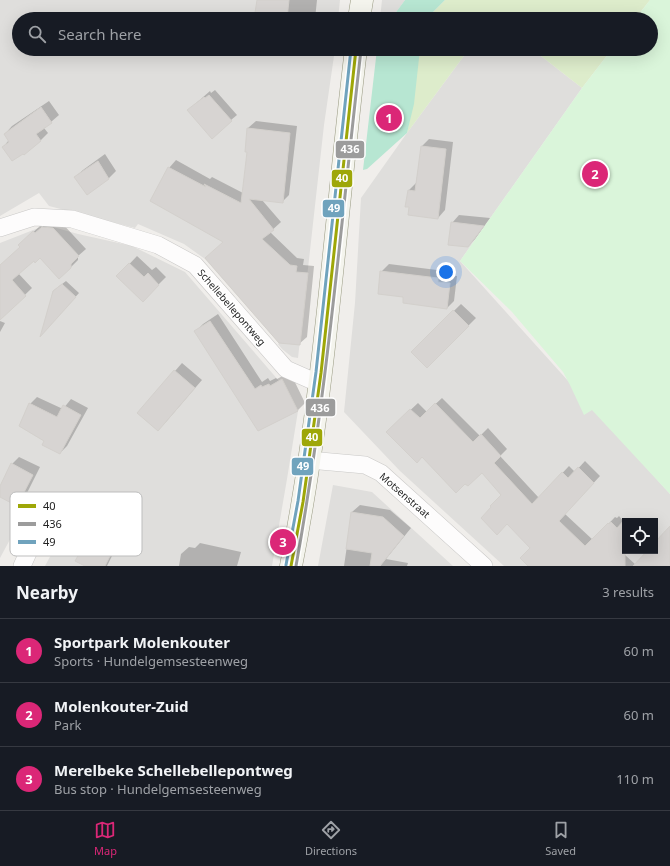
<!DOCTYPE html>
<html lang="en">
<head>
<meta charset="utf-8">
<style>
  :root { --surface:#171b24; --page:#20242c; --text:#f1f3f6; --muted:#9ea1a6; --line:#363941; --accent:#db2777 }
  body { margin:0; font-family:"Noto Sans",sans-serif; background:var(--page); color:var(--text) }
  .controls { position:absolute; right:12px; bottom:12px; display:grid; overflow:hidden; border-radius:0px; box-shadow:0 4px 16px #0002 }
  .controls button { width:36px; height:36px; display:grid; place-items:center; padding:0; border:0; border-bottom:1px solid var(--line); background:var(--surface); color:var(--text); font:20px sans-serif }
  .you { position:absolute; left:446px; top:272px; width:14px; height:14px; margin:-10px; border:3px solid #fff; border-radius:50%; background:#1a73e8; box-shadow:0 0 0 6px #1a73e833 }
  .badge { display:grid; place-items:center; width:26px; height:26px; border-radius:50%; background:var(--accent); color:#fff; font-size:13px; font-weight:700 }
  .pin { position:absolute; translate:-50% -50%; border:2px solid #fff; box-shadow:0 1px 4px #0006 }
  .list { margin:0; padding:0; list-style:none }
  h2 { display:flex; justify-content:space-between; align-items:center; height:52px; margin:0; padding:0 16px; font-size:17px }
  h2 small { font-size:13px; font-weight:400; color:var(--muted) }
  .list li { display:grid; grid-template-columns:26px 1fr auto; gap:12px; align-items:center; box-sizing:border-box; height:64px; padding:0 16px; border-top:1px solid var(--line) }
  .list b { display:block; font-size:15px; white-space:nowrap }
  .list p { margin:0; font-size:13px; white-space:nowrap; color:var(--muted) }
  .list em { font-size:13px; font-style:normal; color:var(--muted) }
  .icon { flex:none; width:22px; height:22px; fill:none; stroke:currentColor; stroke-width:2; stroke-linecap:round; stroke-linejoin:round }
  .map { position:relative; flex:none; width:670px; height:566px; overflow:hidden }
  .search { position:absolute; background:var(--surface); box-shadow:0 4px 16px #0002; left:12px; right:12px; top:12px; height:44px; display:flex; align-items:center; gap:10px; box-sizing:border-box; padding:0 14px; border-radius:22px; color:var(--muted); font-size:15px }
  .sheet { height:244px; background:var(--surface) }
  nav { display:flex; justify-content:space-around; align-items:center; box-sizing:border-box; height:56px; border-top:1px solid var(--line); background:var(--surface); font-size:11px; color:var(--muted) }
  nav a { display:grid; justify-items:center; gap:2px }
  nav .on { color:var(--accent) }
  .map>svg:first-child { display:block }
</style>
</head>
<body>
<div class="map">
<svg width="670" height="566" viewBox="0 0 670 566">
  <rect width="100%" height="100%" fill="#f0eeeb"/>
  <path fill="#dfdedc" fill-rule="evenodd" d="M0,0h340l-2,19h-319v30h316l-11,76 -26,233 -6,-1 -10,-8 -4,-5 1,-1 -74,-84 -21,-15 -46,-20 -3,4 -86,-22 -10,-13 -39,23z
    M382,0h23l-14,19h-11z
    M469,49h63l50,39 -122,173 210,233v72h-166l-104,-95 -56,-59 11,-109 6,-105 46,-65zM625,521h30v30h-30z
    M46,225l32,9 54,12 53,26 94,109 3,-2 16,32 -11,68 -15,87h-227l14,-26 -39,-19 -20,37v-315z
    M333,485l39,7 81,74h-135z"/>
  <path fill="#ddeccb" d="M445,0h205l-15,19h-141l-2,-1 -1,1h-65z
    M419,49h50l-62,84 6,-29z
    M532,49h80l-30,39z"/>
  <path fill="#daf5da" d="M650,0h20v494l-78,-84 -8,5 -14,-30 -7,-13 -51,-60 -52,-51 122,-173 30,-39h39v-30h-16z"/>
  <path fill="#b7e6d2" d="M405,0h40l-19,19h-35z
    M377,49h43l-6,55 -7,29 -40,36 -4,1z"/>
  <path fill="#0003" d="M258,0h59l-2,19h-56z
    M215,90l22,25 -6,5 -37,-15 16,-14 1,2z
    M49,101l10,14 -15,13 4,5 -8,8 -37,6 6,-7 -4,-6 7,-8z
    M256,121l41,5 -8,69 -7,7 -20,-2 19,22 -11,10 27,26 7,1 -1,6 11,1 -7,71 -8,7 -130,-176 7,-8 34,19 2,-2 31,16 5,-42v-23z
    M429,139l24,3 -8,68 -7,8 -29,-28 7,-7 6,-37z
    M105,154l11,17 -7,7 -22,15 -12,-16 8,-7z
    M459,215l31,3 -15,21 -7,7 -16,-23z
    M50,221h10l26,28 -8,7v4l-7,7 -31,-11 -6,4 -16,13 14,15 -32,31v-53l21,-19 6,-9 14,-13 1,2z
    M137,256l15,14 4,-3 10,10 -23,23 -25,-24z
    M389,264l56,7v4l12,1 -3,25 -7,7 -43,-11 -23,-25z
    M66,281l13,12 -37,41 11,-43z
    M461,304l15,14 -49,49 -15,-15z
    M218,314l44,68 6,-4 2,3 6,-3 1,1 13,-7 15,31 -7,7 -39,20 -63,-99 7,-7z
    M0,321l5,2 -5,9z
    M182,363l20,17 -37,43 10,-52z
    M37,397l26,12 8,-10 17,9 -21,38 -7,7 -14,-13 -16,-36z
    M442,398l38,38 8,-8 19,21 -7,7 39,42 30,-32 6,6 10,-11 15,15 -35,38 28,26 22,-23 2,1 2,-2 6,7v9l-12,12 23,21 13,-14h6v-7l15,-16v33l-5,5h-135l2,-18 -30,-53 -20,-24 -60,-15 -35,-24 31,-29 9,9z
    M19,457l21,10 -15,30 -8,8 -17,-9v-8l12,-24z
    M360,505l30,5 21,18 -25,31 22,4 -1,3h-63l8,-54z
    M99,524l23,12 -15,30h-20l6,-35z
    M200,543l41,9 -4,14h-58l2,-12 8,-7 6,1z"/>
  <path fill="#d7d4d2" stroke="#d3d0cc" d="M257,0h32l-2,19h-33z
    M209,95l23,26 -20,18 -25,-29 17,-13 1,1z
    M41,107l11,16 -16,11 5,7 -17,14 -1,-1 -11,7 -10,-14 7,-5 -5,-8z
    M247,128l43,5 -7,70 -34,-4 25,31 -12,9 28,26 7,1 -1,6 12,1 -8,72 -21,-2 -74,-85 18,-16 -73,-41 18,-34 38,20 -2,-3 37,19 6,-51h-2z
    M421,146l25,3 -8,70 -30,-4 1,-8h-4l3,-17 7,1z
    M98,161l11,18 -22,16 -13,-18z
    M451,222l33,4 -16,21 -20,-2z
    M42,227l11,1 26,28 -8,8v4l-12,11 -19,-21 -5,5 -1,-2 -22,19 14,16 -26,24v-55l20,-18 -2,-2 15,-14 2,2z
    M129,263l15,14 4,-4 11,12 -16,17 -27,-26z
    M380,271l58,7v4l12,1 -3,26 -44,-6v-6l-25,-3z
    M62,284l14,13 -36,40 13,-46z
    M453,310l16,16 -42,42 -16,-16z
    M210,321l45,68 6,-4 1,2 7,-3 1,2 12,-7 16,32 -40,20 -64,-100z
    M174,370l21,18 -37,43 -21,-18z
    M29,403l28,14 6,-12 18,10 -21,39 -18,-9 2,-4 -25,-15z
    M435,403l38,39 8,-8 20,22 -7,7 38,41 30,-32 6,6 10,-11 16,16 -35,38 26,25 23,-23 1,1 2,-2 6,6 8,-9v47h-97l-8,-8 10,-10 -23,-24 -10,11 -16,-17 10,-11 -1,-1 11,-11 -19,-22 -14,13 -3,-2 -9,9 -34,-36 -5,6 -31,-31 24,-23 10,9z
    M11,463l22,12 -16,31 -17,-9v-11z
    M351,512l32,5 21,19 -24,30h-10l2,-13 -26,-4z
    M670,526v40h-37l14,-15h8v-9z
    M93,530l24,12 -12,24h-20l-10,-5z"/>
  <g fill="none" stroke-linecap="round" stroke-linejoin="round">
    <g stroke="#c9c8c7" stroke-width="18">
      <path id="minor" d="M0,228l34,-11 38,2 86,26 37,20 91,104 34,15
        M309,460l56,5 16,8 103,93
        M22,566l10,-22"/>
    </g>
    <g stroke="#999a82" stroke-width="23">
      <path id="secondary" d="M359,19l3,-19
        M291,566c34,-171 44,-345 65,-517"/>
    </g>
    <use href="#minor" stroke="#fdfcfc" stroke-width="17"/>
    <use href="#secondary" stroke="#f4f4ed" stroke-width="22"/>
    <g stroke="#fff" stroke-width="6">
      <path id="bus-1" d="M291,566l12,-64 18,-129 35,-324"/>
    </g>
    <g stroke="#fff" stroke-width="6">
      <path id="bus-2" d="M296,566c31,-171 45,-344 65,-516"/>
    </g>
    <g stroke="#fff" stroke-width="6">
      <path id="bus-3" d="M286,565l12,-64 18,-129 35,-323"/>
    </g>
    <use href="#bus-1" stroke="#9ea708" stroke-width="3"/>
    <use href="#bus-2" stroke="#9c9c9c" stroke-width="3"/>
    <use href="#bus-3" stroke="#70a3bd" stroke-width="3"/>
  </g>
  <g text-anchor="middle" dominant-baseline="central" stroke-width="3" stroke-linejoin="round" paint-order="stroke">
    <g font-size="10" fill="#222" stroke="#fff">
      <text transform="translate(232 307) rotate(49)">Schellebellepontweg</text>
      <text transform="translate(405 495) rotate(41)">Motsenstraat</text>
    </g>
  </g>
  <rect x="10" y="492" width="132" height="64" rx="6" fill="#fff" stroke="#bdbdbd" stroke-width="1"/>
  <rect x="18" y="504" width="18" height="4" fill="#9ea708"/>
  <rect x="18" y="522" width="18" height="4" fill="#9c9c9c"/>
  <rect x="18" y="540" width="18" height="4" fill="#70a3bd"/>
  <g font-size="11" fill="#222">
    <text x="43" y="510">40</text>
    <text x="43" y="528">436</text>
    <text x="43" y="546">49</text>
  </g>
  <g stroke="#fff" stroke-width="1.5">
    <rect x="335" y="140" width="30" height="19" rx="4" fill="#9c9c9c"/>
    <rect x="331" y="169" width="22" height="19" rx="4" fill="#9ea708"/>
    <rect x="322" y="199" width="23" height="19" rx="4" fill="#70a3bd"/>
    <rect x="305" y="398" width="31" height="19" rx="4" fill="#9c9c9c"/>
    <rect x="301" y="428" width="22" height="19" rx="4" fill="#9ea708"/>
    <rect x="291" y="457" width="23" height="19" rx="4" fill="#70a3bd"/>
  </g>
  <g font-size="11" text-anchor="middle" font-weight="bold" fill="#fff">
    <text x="350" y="153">436</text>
    <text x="342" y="182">40</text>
    <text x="334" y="212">49</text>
    <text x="320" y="412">436</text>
    <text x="312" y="441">40</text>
    <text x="303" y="470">49</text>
  </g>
</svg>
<div class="controls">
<button><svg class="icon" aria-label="locate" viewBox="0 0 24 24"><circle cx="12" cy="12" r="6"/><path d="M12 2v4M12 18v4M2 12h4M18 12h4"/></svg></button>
</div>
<div class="you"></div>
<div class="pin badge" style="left:389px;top:118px">1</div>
<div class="pin badge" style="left:595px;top:174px">2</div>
<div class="pin badge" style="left:283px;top:542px">3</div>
<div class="search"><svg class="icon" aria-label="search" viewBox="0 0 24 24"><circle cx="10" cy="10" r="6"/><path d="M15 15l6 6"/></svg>Search here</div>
</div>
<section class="sheet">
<h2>Nearby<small>3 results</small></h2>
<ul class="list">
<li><span class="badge">1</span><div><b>Sportpark Molenkouter</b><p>Sports · Hundelgemsesteenweg</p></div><em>60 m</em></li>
<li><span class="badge">2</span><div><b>Molenkouter-Zuid</b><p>Park</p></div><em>60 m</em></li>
<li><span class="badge">3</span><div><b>Merelbeke Schellebellepontweg</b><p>Bus stop · Hundelgemsesteenweg</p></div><em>110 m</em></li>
</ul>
</section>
<nav>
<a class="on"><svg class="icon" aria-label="map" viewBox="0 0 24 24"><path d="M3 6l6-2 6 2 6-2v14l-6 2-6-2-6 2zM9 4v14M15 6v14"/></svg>Map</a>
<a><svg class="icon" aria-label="directions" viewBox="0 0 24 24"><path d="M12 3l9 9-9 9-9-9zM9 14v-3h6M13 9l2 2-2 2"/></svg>Directions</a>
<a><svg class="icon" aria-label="saved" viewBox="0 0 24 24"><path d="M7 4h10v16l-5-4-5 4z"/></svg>Saved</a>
</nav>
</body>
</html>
